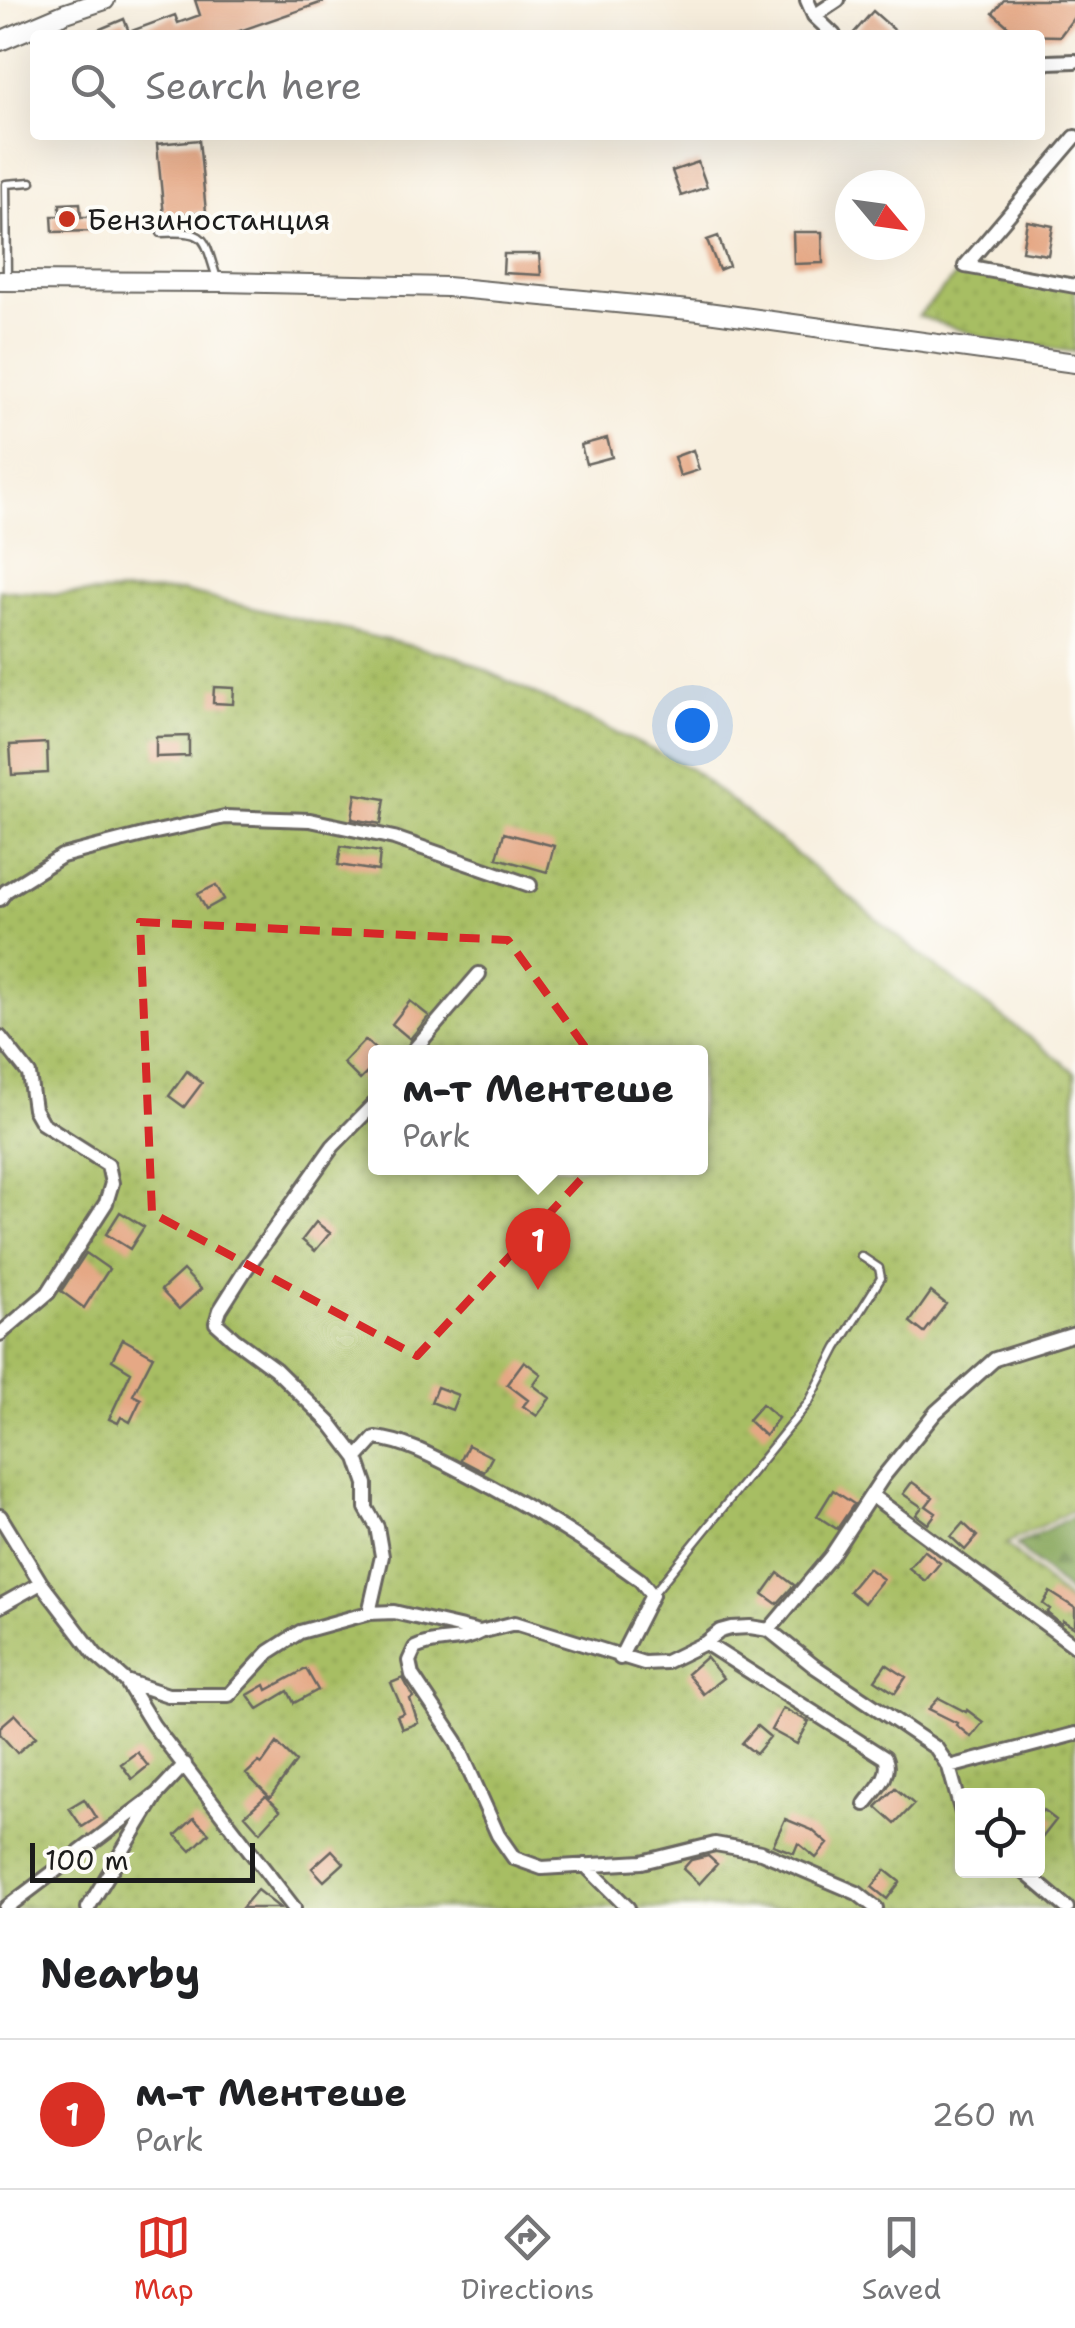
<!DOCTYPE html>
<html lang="en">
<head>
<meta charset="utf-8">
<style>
  :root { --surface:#fff; --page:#f2f2f2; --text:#202124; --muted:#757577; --line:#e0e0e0; --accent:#d93025 }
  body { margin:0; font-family:"Shantell Sans",sans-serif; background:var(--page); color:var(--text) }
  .controls { position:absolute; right:30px; bottom:30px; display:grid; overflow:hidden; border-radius:10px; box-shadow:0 10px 40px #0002 }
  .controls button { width:90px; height:90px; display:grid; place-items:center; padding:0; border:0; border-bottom:2px solid var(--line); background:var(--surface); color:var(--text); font:50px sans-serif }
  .compass { position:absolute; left:835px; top:170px; width:90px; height:90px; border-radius:50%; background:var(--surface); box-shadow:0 10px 40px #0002; rotate:119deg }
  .scale { position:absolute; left:30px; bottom:25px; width:225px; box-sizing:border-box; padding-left:10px; border:5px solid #1c1c1c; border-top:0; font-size:28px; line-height:35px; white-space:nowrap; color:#1c1c1c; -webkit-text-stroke:8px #fdfcf7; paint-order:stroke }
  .you { position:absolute; left:692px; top:725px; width:35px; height:35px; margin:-25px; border:8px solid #fff; border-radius:50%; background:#1a73e8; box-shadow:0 0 0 15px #1a73e833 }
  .badge { display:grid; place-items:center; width:65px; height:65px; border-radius:50%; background:var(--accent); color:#fff; font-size:32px; font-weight:700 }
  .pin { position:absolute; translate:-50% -82px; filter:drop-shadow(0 2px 5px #0008) }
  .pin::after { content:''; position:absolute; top:52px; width:35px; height:30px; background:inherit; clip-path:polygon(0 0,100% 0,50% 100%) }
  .popup { position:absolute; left:368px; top:1045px; width:340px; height:130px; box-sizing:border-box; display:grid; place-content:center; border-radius:10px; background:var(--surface); filter:drop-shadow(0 2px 8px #0005); font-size:32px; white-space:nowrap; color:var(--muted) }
  .popup b { font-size:38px; color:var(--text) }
  .popup::after { content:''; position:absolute; left:50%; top:100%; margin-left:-20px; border:20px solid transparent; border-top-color:var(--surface) }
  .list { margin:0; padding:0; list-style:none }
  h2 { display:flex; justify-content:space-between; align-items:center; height:130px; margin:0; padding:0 40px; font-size:42px }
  h2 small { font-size:32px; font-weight:400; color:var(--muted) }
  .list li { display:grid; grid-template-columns:65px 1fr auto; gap:30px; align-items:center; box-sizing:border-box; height:150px; padding:0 40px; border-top:2px solid var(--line) }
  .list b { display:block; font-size:38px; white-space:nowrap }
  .list p { margin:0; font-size:32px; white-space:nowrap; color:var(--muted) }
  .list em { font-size:32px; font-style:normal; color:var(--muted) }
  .icon { flex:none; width:55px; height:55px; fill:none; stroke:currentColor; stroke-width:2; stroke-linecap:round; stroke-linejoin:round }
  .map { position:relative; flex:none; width:1075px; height:1908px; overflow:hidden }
  .search { position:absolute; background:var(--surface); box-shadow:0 10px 40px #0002; left:30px; right:30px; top:30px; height:110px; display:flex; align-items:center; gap:25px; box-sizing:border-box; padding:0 35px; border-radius:10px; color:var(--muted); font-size:38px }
  .sheet { height:280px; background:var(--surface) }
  nav { display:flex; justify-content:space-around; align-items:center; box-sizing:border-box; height:140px; border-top:2px solid var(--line); background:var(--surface); font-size:28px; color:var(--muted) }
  nav a { display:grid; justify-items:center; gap:5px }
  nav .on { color:var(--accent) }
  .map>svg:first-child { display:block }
</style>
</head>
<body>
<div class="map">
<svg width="1075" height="1908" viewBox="0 0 1075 1908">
  <defs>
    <pattern id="grass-dots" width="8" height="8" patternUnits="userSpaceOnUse" patternTransform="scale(2.5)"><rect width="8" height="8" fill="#a7be63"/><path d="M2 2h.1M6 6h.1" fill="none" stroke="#8fa355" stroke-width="1.8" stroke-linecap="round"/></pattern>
    <pattern id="forest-firs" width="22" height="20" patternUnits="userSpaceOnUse" patternTransform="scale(2.5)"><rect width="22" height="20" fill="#85a559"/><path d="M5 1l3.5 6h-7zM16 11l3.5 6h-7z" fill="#6c8649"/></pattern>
  </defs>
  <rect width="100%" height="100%" fill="#fdfcf7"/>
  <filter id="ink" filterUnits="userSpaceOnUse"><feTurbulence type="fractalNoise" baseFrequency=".01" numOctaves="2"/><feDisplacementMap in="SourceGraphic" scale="20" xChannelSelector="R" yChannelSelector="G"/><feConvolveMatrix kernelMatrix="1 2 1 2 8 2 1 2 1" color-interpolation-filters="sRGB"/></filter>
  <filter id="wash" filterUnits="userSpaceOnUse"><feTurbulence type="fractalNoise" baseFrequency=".0048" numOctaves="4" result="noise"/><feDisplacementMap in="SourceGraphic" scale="40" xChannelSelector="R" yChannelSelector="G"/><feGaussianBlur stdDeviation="2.25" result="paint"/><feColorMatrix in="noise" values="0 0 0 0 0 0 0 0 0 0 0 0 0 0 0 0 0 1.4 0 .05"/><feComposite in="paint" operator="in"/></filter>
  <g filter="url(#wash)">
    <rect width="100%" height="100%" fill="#f7eedd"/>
    <path fill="url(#grass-dots)" stroke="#626d40" stroke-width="2.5" fill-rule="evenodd" d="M965,266l110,20v66l-84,-12 -73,-24z
      M0,590l57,4 124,-3 277,66 232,111 227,184 158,120v437l-69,35 69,63v301h-1075zM376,1052h324v116h-324zM962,1796h76v74h-76z"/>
    <path fill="url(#forest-firs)" stroke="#50603a" stroke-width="2.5" d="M1075,1515v83l-59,-53z"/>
    <g id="blocks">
      <path fill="#e5a885" d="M195,0h128v2l-95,33h-142l38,-16 5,13 46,-17 3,8 22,-8z
        M1004,0h71v16l-15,20 -42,-1 -25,-22z
        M873,11l27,24h-48z
        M199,140l7,72 -42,4 -7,-72z
        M698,162l9,25 -26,9 -9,-25z
        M80,203l1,14h12v14l-40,1 -1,-16h8v-12z
        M1027,221l26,5 -5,29 -26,-4z
        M793,232h29l1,31 -29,1z
        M718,236l11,30 -10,4 -12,-30z
        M504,254h35l2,21 -38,-2z
        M607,438l5,19 -26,7 -5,-19z
        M693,450l6,20 -19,6 -6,-19z
        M214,687l20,1 -1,16 -20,-1z
        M189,736v20l-33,1v-20z
        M47,743l1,30 -36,2 -2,-30z
        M356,794l29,5 -4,25 -29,-5z
        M504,833l50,13 -7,26 -50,-14z
        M341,846l39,6 -2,19 -40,-6z
        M216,885l8,14 -18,10 -8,-15z
        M410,1001l19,15 -19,23 -18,-15z
        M365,1040l11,10v14l-16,16 -17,-17z
        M187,1071l15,12 -18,24 -15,-11z
        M120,1212l24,15 -14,22 -24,-15z
        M316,1222l14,11 -15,18 -13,-11z
        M86,1253l23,16 -25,39 -23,-17z
        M183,1270l18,19 -22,20 -18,-19z
        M931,1292l15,12 -22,29 -14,-11z
        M123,1339l30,17 -20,39 8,4 -11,23 -9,-5 -3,6 -9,-4 22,-47 -19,-12z
        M524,1361l17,13 -8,11 17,13 -13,18 -14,-10 5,-6 -21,-16z
        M437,1387l21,8 -6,15 -21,-8z
        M762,1404l16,14 -13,18 -17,-16z
        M468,1445l24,12 -8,15 -23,-12z
        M912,1482l21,15 -7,9 10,7 -8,11 -12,-9 6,-8 -19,-13z
        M833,1490l21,14 -17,25 -20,-13z
        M963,1523l14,13 -12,14 -14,-13z
        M924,1550l16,13 -15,18 -16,-13z
        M868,1568l15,11 -19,24 -15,-12z
        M778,1573l16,12 -17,19 -14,-10z
        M1050,1592l25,16v20l-12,-7 -2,3 -14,-11 3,-4 -7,-5z
        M706,1657l17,21 -20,16 -16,-20z
        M886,1664l20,13 -11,16 -20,-13z
        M306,1669l12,21 -24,13 -6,-12 -30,18 -10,-14 17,-10 2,5z
        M403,1678l10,19 -3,2 8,24 -16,6 -5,-13 7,-3 -13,-30z
        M939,1698l27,14 1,-2 16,12 -12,15 -15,-12 1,-2 -28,-14z
        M783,1708l26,14 -12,22 -26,-14z
        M15,1714l21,23 -19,16 -17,-19v-7z
        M757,1726l13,11 -14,17 -14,-11z
        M277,1743l19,19 -26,36 -24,-24 13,-12 3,2z
        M137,1752l11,14 -16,13 -11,-15z
        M895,1788l19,16 -19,20 -19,-17z
        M266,1796l14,14 -20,22 -15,-17z
        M84,1799l12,19 -14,9 -13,-19z
        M1043,1810l13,10 -18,23v-27z
        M194,1818l15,15 -18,18 -15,-16z
        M785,1819l27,11 16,14 -12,14 -18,-15 -4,10 -21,-8z
        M332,1850l12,13 -20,18 -12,-13z
        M708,1856l9,8 -18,20 -16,-15 8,-9z
        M885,1870l15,12 -13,17 -15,-12z
        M257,1890l23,18h-38z"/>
    </g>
  </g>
  <g filter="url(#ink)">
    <use href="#blocks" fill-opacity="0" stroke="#696660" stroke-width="2.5"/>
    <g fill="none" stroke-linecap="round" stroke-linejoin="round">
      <g stroke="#696660" stroke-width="11">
        <path id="lane" d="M161,233c49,-3 42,5 57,48
          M7,277l-1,-93 25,-2
          M653,1594l156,-192 28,-54 44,-70 -2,-10 -18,-12"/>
      </g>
      <g stroke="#696660" stroke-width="18">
        <path id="street" d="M807,0l7,16 20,19
          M814,16l24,-16
          M1040,67l8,-5 27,-1
          M1075,137l-110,129 110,20
          M0,899l6,-8 56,-35 85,-22 78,-17 85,3 84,18 136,47
          M0,1037l29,37 5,35 8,14 66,42 4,18 -6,20 -58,90 -48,41
          M412,1052l67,-78
          M357,1458l18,-20c30,3 59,19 86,33 62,32 123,68 179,109l12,15 -32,63
          M871,1495l204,151
          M0,1516l41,67 54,71 31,27 42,14h61l40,-43 31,-20 69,-19 25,-1 86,20 35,-9 129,40 22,-1 39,-19 15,-12 11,-3 19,-1 19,3 45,36 122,82 13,19 13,46
          M0,1606l41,-23
          M369,1613l13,-57 -5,-29 -11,-19v-24l-9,-26 -26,-34 -56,-55 -41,-30 -18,-16 4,-13 26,-41 87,-123 43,-44
          M769,1630l62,-74 52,-79 53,-65 59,-53 80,-25
          M480,1632c-20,12 -44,5 -65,16l-6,13 3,14 44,66 42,94 16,23 28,10 100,-6 73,-18 46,8 96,41 19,15
          M705,1643l180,115c8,17 -11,33 -20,46
          M126,1681l27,44 141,183
          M949,1767l126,-33
          M585,1865l43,43
          M1022,1870l45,38
          M6,1908l151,-114
          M88,1908l69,-114 28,-30"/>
      </g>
      <g stroke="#696660" stroke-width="22">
        <path id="secondary" d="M0,41l66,-28 39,-13
          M0,281l219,1 228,5 253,24 375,52"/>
      </g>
      <use href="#lane" stroke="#fff" stroke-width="6"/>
      <use href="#street" stroke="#fff" stroke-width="12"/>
      <use href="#secondary" stroke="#fff" stroke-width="18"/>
    </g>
  </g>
  <path fill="none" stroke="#d62828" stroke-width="8" stroke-dasharray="20 12" stroke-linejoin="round" d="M140,922l368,18 129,179 -220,237 -265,-143z"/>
  <circle fill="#c8321e" stroke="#fdfcf7" stroke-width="4" cx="67" cy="219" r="10"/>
  <g text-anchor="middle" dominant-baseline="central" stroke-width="8" stroke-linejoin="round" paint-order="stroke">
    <g font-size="30" fill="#1c1c1c" stroke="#fdfcf7" text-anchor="start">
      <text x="87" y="219">Бензиностанция</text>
    </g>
  </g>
</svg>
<div class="controls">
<button><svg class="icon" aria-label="locate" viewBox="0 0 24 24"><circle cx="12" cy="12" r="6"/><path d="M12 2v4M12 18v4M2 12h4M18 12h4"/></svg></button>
</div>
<svg class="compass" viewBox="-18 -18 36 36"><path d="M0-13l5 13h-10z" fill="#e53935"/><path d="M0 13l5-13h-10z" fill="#757577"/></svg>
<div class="scale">100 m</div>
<div class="you"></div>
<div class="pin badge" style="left:538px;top:1290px">1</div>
<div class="popup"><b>м-т Ментeше</b>Park</div>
<div class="search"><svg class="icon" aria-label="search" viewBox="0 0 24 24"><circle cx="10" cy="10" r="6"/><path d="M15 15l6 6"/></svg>Search here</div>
</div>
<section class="sheet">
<h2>Nearby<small></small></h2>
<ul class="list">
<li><span class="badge">1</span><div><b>м-т Ментeше</b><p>Park</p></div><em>260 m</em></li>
</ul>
</section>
<nav>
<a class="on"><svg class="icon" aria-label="map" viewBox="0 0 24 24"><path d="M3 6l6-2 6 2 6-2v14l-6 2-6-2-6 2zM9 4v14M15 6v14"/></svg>Map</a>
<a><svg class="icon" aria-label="directions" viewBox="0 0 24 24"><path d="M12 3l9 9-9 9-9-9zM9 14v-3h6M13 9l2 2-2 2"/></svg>Directions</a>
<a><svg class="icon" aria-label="saved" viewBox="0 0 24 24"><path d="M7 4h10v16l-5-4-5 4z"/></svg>Saved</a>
</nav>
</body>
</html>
